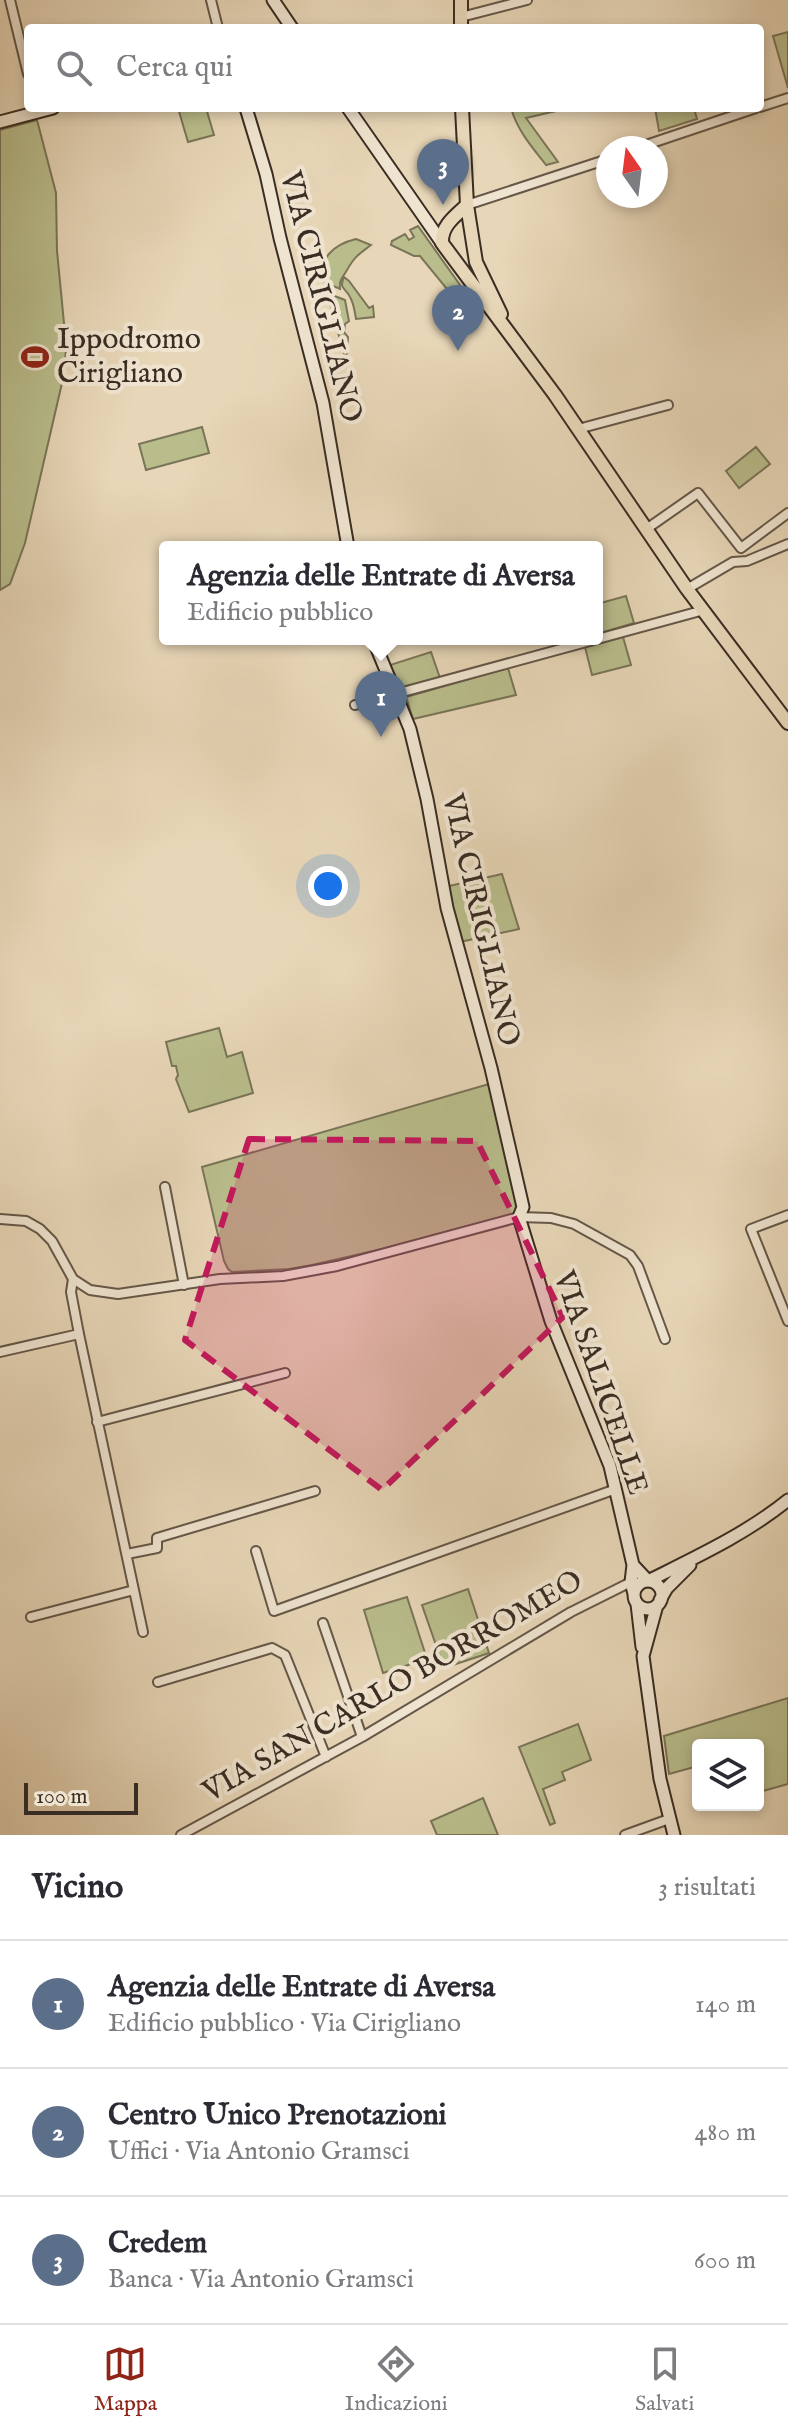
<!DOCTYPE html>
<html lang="it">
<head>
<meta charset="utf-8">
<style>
  :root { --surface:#fff; --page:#f2f2f3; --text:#2b2b33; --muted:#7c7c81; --line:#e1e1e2; --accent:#8f2418 }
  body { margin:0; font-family:"IM FELL English",serif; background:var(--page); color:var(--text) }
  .controls { position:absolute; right:24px; bottom:24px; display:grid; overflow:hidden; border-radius:8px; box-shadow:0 4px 12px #0003 }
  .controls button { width:72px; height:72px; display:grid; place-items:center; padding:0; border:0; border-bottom:2px solid var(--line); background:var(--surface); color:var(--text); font:40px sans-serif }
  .compass { position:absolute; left:596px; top:136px; width:72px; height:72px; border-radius:50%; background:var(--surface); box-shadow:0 4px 12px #0003; rotate:346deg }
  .scale { position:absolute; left:24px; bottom:20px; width:114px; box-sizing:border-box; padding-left:8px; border:4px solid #3a2d23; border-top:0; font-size:22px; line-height:28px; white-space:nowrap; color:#3a2d23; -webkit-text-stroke:6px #efe4d0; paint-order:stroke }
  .you { position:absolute; left:328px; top:886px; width:28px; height:28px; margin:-20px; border:6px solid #fff; border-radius:50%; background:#1a73e8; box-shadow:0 0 0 12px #1a73e833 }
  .badge { display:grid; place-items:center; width:52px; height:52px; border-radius:50%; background:var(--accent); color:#fff; font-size:26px; font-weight:700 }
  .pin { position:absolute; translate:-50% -66px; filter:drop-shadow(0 2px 4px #0008) }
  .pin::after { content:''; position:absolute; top:42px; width:28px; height:24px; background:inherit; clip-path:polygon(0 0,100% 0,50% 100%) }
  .popup { position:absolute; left:159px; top:541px; width:444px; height:104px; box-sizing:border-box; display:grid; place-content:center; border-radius:8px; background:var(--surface); filter:drop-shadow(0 2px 6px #0005); font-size:26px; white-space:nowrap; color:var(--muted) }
  .popup b { font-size:30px; color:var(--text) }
  .popup::after { content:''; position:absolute; left:50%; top:100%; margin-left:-16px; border:16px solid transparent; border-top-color:var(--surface) }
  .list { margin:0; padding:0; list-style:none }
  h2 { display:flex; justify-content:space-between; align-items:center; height:104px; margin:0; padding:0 32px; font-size:34px }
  h2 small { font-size:26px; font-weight:400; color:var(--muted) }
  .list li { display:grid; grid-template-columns:52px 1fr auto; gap:24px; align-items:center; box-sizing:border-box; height:128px; padding:0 32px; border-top:2px solid var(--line) }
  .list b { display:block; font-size:30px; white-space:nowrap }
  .list p { margin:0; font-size:26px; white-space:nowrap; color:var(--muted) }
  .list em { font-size:26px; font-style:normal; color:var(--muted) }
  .icon { flex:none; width:44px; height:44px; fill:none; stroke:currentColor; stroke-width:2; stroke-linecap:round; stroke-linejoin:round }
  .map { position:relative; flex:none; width:788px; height:1835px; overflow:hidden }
  .search { position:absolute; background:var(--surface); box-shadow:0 4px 12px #0003; left:24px; right:24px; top:24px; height:88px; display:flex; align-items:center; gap:20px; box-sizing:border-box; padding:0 28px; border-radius:8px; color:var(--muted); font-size:30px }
  .sheet { height:488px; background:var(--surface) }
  nav { display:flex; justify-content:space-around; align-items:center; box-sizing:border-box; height:112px; border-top:2px solid var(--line); background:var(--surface); font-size:22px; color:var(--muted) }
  nav a { display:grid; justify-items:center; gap:4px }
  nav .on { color:var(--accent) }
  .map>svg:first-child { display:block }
</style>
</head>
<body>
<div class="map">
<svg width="788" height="1835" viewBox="0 0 788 1835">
  <rect width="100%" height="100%" fill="#e7d6b7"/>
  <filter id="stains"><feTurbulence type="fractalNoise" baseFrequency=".0025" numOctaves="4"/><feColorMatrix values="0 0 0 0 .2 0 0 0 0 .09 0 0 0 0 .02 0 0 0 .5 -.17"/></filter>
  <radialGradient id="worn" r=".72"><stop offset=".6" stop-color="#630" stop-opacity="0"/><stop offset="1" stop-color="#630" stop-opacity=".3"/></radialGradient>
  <path fill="#b9bd8c" stroke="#7a7558" stroke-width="2" d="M788,32v56l-15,-52z
    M178,108h28l8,27 -26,7z
    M511,108h58l-43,10 32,44 -12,3c-14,-18 -29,-35 -35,-57z
    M655,108h39l3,11 -38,12z
    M37,120l19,73 1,58 9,93 -1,26 -40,173 -15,41 -10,6v-460z
    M418,226l47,66c-4,5 -9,5 -14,2l-31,-38h-6l-23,-11 1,-4 13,-7 4,6 5,-3 -4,-7z
    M356,239l15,6c-13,10 -16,11 -24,25 -5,9 -8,9 -7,19l-16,-7c-8,-23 11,-38 32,-43z
    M344,277l5,4 20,27 4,-2 1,11 -18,2c-1,-6 -2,-14 -5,-20 -4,-11 -13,-9 -7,-22z
    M327,293l18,7 4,21 -4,3 -1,8 4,5 -2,24z
    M202,427l7,26 -63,17 -7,-26z
    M756,447l14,17 -31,24 -13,-17z
    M626,596l8,27 -37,11v-30z
    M623,637l8,28 -39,10 -7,-28z
    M431,652l9,26 -39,10 -11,-23z
    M508,668l8,27 -103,24 -7,-22z
    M502,874l17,55 -59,13 -11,-56z
    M219,1028l8,29 15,-5 11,41 -64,19 -13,-33 2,-4 -2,-9h-4l-6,-24z
    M489,1084l30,121 -3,8 -134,36 -70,16 -23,4 -57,3 -4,-3 -4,-8 -22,-94z
    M468,1589l21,64 -45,15 -22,-63z
    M407,1597l20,62 -44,14 -19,-63z
    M788,1698v86l-25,7 -5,-15v-31h-60v21l-29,8 -5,-38z
    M578,1724l13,36 -29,12 3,8 -22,9 12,34 -5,2 -31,-78z
    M483,1798l15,37h-61l-6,-14z"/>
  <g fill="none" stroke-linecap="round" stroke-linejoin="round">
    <g stroke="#655748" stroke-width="12">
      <path id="street" d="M10,0l18,74
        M211,0l7,28
        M461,17l66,-17
        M760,107l28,-9
        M637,148l119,-40
        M467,205l141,-46
        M578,429l90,-24
        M645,530l53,-37 43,55 47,-35
        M687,589l46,-27 14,-1 41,-17
        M355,705l349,-95
        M165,1187l19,98
        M788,1215l-37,14 37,92
        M0,1219l26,2 14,8 12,12 21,38 -2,13 8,42 64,298
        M73,1279l17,11 28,4 102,-15 63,-3 54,-10 182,-49 32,1 23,6 56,31 8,11 27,73
        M0,1352l79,-18
        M97,1422l188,-49
        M256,1551l18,60 342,-122
        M127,1554l30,-6v-10l158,-47
        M31,1617l103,-27
        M323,1623l39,114
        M158,1682l114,-34 13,7 41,102
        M181,1835l181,-98 209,-125 60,-30
        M625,1835l44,-16"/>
    </g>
    <g stroke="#3a2d23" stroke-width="15">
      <path id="secondary" d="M273,0l19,28
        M246,108l20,66 14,64 43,165 25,144
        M348,108l94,135
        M0,122l53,-14
        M373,639l37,90 17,70 20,109 44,160 32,139 -4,10 32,104 59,145 23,99 -2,17 3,12
        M633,1565l15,16c48,-24 98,-47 140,-81
        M634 1595a14 14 0 1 1 28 0a14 14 0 1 1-28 0Z
        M660,1600l7,-12 23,-23
        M637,1604l5,43
        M657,1605l-14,51 17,123 14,56"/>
    </g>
    <g stroke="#3a2d23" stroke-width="16">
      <path id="primary" d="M461,0v28
        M462,108l5,97 9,57 25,52
        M467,205c-12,11 -26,21 -25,38l113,152 132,194 101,134"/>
    </g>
    <use href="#street" stroke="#efe4d0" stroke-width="8"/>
    <use href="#secondary" stroke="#efe4d0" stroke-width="11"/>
    <use href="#primary" stroke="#e7d6b7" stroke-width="12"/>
  </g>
  <path fill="#c2185b" fill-opacity="0.2" stroke="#c2185b" stroke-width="6" stroke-dasharray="16 10" stroke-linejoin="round" d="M249,1139l228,2 86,176 -181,173 -197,-150z"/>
  <defs>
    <g id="stadium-bare" transform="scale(2.16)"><path d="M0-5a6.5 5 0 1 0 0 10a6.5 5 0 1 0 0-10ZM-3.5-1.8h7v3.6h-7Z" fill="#8f2418" stroke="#efe4d0" stroke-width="2.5" paint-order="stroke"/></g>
  </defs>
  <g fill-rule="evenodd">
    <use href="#stadium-bare" x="35" y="357"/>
  </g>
  <g text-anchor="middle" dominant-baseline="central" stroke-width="8" stroke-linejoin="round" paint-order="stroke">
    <g font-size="30" fill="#3a2d23" stroke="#efe4d0">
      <text transform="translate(320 297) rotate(76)">VIA CIRIGLIANO</text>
      <text transform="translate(480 920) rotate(77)">VIA CIRIGLIANO</text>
      <text transform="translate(600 1383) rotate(71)">VIA SALICELLE</text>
      <text transform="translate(393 1687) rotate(-30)">VIA SAN CARLO BORROMEO</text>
    </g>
    <g font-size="30" fill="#3a2d23" stroke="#efe4d0" text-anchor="start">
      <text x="57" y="340">Ippodromo<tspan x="57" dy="34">Cirigliano</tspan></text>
    </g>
  </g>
  <rect width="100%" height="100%" filter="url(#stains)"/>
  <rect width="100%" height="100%" fill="url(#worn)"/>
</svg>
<div class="controls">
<button><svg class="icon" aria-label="layers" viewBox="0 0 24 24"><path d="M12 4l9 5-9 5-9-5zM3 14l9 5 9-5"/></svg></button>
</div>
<svg class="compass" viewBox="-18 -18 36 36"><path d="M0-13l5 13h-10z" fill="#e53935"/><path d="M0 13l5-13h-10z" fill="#7c7c81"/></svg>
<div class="scale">100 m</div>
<div class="you"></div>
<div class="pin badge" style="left:381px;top:737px;background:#5c6f8a">1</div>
<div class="popup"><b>Agenzia delle Entrate di Aversa</b>Edificio pubblico</div>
<div class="pin badge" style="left:458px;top:351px;background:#5c6f8a">2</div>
<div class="pin badge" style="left:443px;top:205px;background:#5c6f8a">3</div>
<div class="search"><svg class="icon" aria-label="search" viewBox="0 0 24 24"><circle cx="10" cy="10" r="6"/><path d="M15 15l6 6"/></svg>Cerca qui</div>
</div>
<section class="sheet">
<h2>Vicino<small>3 risultati</small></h2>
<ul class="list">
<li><span class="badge" style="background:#5c6f8a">1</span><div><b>Agenzia delle Entrate di Aversa</b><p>Edificio pubblico · Via Cirigliano</p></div><em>140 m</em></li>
<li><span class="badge" style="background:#5c6f8a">2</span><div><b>Centro Unico Prenotazioni</b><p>Uffici · Via Antonio Gramsci</p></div><em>480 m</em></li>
<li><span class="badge" style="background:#5c6f8a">3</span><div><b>Credem</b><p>Banca · Via Antonio Gramsci</p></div><em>600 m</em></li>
</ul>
</section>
<nav>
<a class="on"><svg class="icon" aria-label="map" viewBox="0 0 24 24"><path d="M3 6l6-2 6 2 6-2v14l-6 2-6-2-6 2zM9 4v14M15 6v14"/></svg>Mappa</a>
<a><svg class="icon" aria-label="directions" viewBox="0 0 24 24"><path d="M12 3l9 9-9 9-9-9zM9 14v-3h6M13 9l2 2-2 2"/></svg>Indicazioni</a>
<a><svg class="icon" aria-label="saved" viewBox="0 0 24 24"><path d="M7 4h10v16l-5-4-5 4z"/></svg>Salvati</a>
</nav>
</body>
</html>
